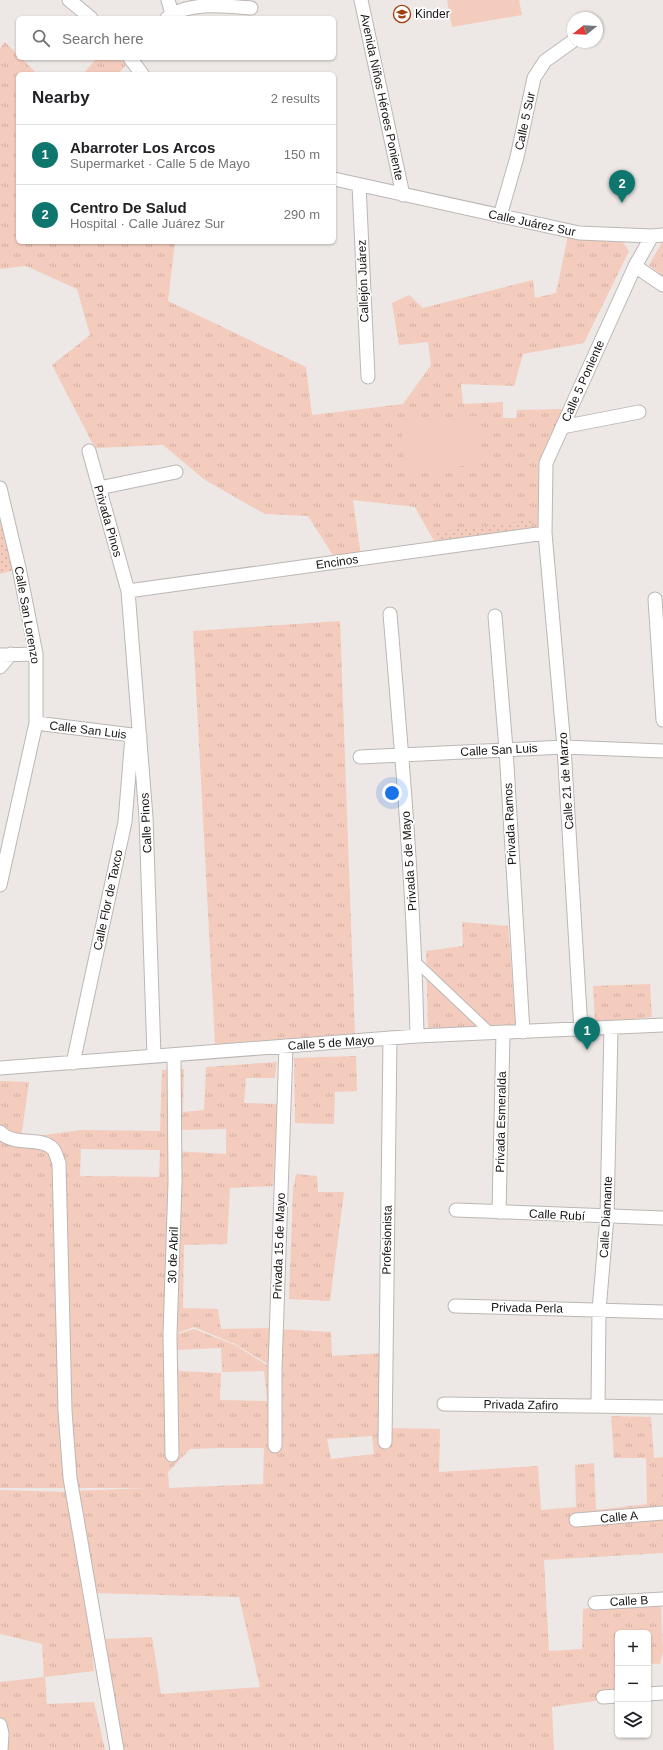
<!DOCTYPE html>
<html lang="en">
<head>
<meta charset="utf-8">
<style>
  :root { --surface:#fff; --page:#f6f6f6; --text:#202124; --muted:#757577; --line:#e0e0e0; --accent:#0f766e }
  body { margin:0; font-family:Arial,sans-serif; background:var(--page); color:var(--text) }
  .controls { position:absolute; right:12px; bottom:12px; display:grid; overflow:hidden; border-radius:6px; box-shadow:0 1px 3px #0004 }
  .controls button { width:36px; height:36px; display:grid; place-items:center; padding:0; border:0; border-bottom:1px solid var(--line); background:var(--surface); color:var(--text); font:20px sans-serif }
  .compass { position:absolute; left:567px; top:12px; width:36px; height:36px; border-radius:50%; background:var(--surface); box-shadow:0 1px 3px #0004; rotate:252deg }
  .you { position:absolute; left:392px; top:793px; width:14px; height:14px; margin:-10px; border:3px solid #fff; border-radius:50%; background:#1a73e8; box-shadow:0 0 0 6px #1a73e833 }
  .badge { display:grid; place-items:center; width:26px; height:26px; border-radius:50%; background:var(--accent); color:#fff; font-size:13px; font-weight:700 }
  .pin { position:absolute; translate:-50% -33px; filter:drop-shadow(0 1px 2px #0008) }
  .pin::after { content:''; position:absolute; top:21px; width:14px; height:12px; background:inherit; clip-path:polygon(0 0,100% 0,50% 100%) }
  .list { margin:0; padding:0; list-style:none }
  h2 { display:flex; justify-content:space-between; align-items:center; height:52px; margin:0; padding:0 16px; font-size:17px }
  h2 small { font-size:13px; font-weight:400; color:var(--muted) }
  .list li { display:grid; grid-template-columns:26px 1fr auto; gap:12px; align-items:center; box-sizing:border-box; height:60px; padding:0 16px; border-top:1px solid var(--line) }
  .list b { display:block; font-size:15px; white-space:nowrap }
  .list p { margin:0; font-size:13px; white-space:nowrap; color:var(--muted) }
  .list em { font-size:13px; font-style:normal; color:var(--muted) }
  .icon { flex:none; width:22px; height:22px; fill:none; stroke:currentColor; stroke-width:2; stroke-linecap:round; stroke-linejoin:round }
  .map { position:relative; flex:none; width:663px; height:1750px; overflow:hidden }
  .search { position:absolute; background:var(--surface); box-shadow:0 1px 3px #0004; left:16px; top:16px; width:320px; height:44px; display:flex; align-items:center; gap:10px; box-sizing:border-box; padding:0 14px; border-radius:6px; color:var(--muted); font-size:15px }
  .panel { position:absolute; background:var(--surface); box-shadow:0 1px 3px #0004; left:16px; top:72px; width:320px; height:172px; border-radius:6px }
  .map>svg:first-child { display:block }
</style>
</head>
<body>
<div class="map">
<svg width="663" height="1750" viewBox="0 0 663 1750">
  <defs>
    <pattern id="grass-tufts" width="24" height="20" patternUnits="userSpaceOnUse"><rect width="24" height="20" fill="#f4ccbd"/><path d="M3 7l-1-3M5 7V3M7 7l1-3M15 17l-1-3M17 17v-4M19 17l1-3" fill="none" stroke="#d0aea2"/></pattern>
    <pattern id="park-dots" width="8" height="8" patternUnits="userSpaceOnUse"><rect width="8" height="8" fill="#f4ccbd"/><path d="M2 2h.1M6 6h.1" fill="none" stroke="#d0aea2" stroke-width="1.8" stroke-linecap="round"/></pattern>
  </defs>
  <rect width="100%" height="100%" fill="#ede7e5"/>
  <path fill="url(#grass-tufts)" fill-rule="evenodd" d="M5,42l13,13v3h3l16,16h-19v113l-1,1 1,1v53h157l-7,59 138,66 6,48 91,-11 28,-39 -3,-23 -29,3 -7,-42 17,-8 14,13 110,-28 2,18 21,-5 12,-58 54,6 7,10 -45,92 -61,11 -9,32 -53,-2 2,20 40,-2v16h13l1,-8 46,-1 -25,55 2,67 -105,12 -20,-36 -62,-7 8,56 -25,4 -28,-44 -43,-2 -60,-34 -42,-35 -68,3 -43,-83 38,-30 -13,-46 -51,-23 -26,3v-221z
    M97,58h23l6,7 -8,9h-35z
    M662,242h1v34l-14,-11z
    M340,621l15,413 -140,10 -22,-413z
    M462,922l46,4 8,99 -88,5 -2,-79 37,-5z
    M650,984l2,33 -57,6 -2,-37z
    M356,1056l1,35 -22,1 -1,32 -39,-1 -1,-65z
    M277,1062l-2,16h-29l-2,25 34,1 -5,82 -43,2 -3,56 -43,1 -1,63 35,1 3,20 50,-1v38l-36,-22 -41,-17 -30,11 30,-9 41,16 41,26 1,-42 54,3 1,24 53,-3v75l55,1 -1,43 99,-6 3,44 35,-3 -1,-42 19,-2 2,47 51,-6 -1,-46h-32l-3,-42 40,1 3,41 9,-1v96l-119,7 5,91 33,-2 1,-40 52,-7 26,5 2,44 -3,13 -12,-1v-30h-30v65l-66,9 2,43h-433l-17,-111 48,-2 9,57 99,-7 -21,-90 -147,-4 -19,-102 74,-3h-147v-407l29,1 -8,56 60,-8 79,1 2,-61 22,-1 -1,43 21,-2 2,-43zM226,1129v25l-52,-3 6,-21zM81,1149l79,1 -1,27 -79,-1zM221,1348l1,24 42,-1 3,30 -47,-1 1,-27 -42,-2 -3,-21zM372,1436l2,18 -43,5 -4,-20zM220,1448h44l-1,36 -94,4 -1,-16 22,-23z
    M296,1174l21,2 1,16h26l-14,109 -41,-2 4,-110z
    M0,1490l67,2 23,132 4,47 -49,6 2,27 47,-2 11,48h-105v-68l44,-5 -2,-33 -42,-10z"/>
  <path fill="url(#park-dots)" d="M0,520l14,50 -14,4z
    M531,520l2,12 -98,11 1,-11z"/>
  <path fill="#f4ccbd" d="M447,0h72l3,15 -70,12z
    M478,416l3,49 -76,4 -5,-49z"/>
  <g fill="none" stroke-linecap="round" stroke-linejoin="round">
    <g stroke="#bcb7b5" stroke-width="11">
      <path id="pedestrian" d="M415,961l76,72"/>
    </g>
    <g stroke="#bcb7b5" stroke-width="15">
      <path id="minor" d="M69,0l22,18
        M168,0l4,14
        M361,0l42,195
        M167,18c21,-17 59,-12 84,-10
        M130,58l12,16
        M334,179l245,54 73,3 11,-1
        M359,185l9,192
        M500,216l17,-59 17,-79 11,-17 28,-20
        M635,266l28,19
        M562,427l77,-15
        M89,451l39,140 18,226 8,239
        M0,488l19,80 17,86v69l-36,162
        M99,488l77,-16
        M128,591l417,-58
        M655,599l8,121
        M390,614c12,141 24,281 27,422
        M495,616l11,133 17,283
        M0,655l36,-1
        M0,667l11,-13
        M36,723l104,13
        M360,757l204,-10 99,4
        M581,1030l-17,-283 -19,-214 1,-70 89,-197 17,-30
        M73,1063l52,-241 7,-86
        M0,1068l417,-32 246,-11
        M0,1132c14,15 42,4 53,17 3,3 4,10 6,14l6,248 5,67 47,272
        M456,1210l207,8
        M499,1212l4,-179
        M455,1306l208,6
        M444,1404l219,3
        M598,1406l1,-96 8,-93 4,-189
        M385,1442l5,-404
        M275,1446v-77l11,-323
        M172,1455l-2,-120 5,-153 -1,-127
        M576,1520l87,-7
        M595,1603l68,-4
        M648,1694l15,-1
        M603,1697l15,-1
        M0,1725l2,9 -1,16"/>
    </g>
    <use href="#pedestrian" stroke="#fff" stroke-width="9"/>
    <use href="#minor" stroke="#fff" stroke-width="13"/>
  </g>
  <defs>
    <g id="school-ring" transform="scale(0.9)"><circle r="9.5" fill="#fff" stroke="#a23d0c" stroke-width="1.5"/><path d="M0-5L7-2L0 1L-7-2ZM-4 1L0 2.5L4 1V4Q0 6-4 4Z" fill="#a23d0c"/></g>
  </defs>
  <g fill-rule="evenodd">
    <use href="#school-ring" x="402" y="14"/>
  </g>
  <g text-anchor="middle" dominant-baseline="central" stroke-width="3.5" stroke-linejoin="round" paint-order="stroke">
    <g font-size="12" fill="#171514" stroke="#fff" text-anchor="start">
      <text x="415" y="14">Kinder</text>
    </g>
    <g font-size="12" fill="#171514" stroke="#fff">
      <text transform="translate(382 97) rotate(78)">Avenida Niños Héroes Poniente</text>
      <text transform="translate(525 121) rotate(-78)">Calle 5 Sur</text>
      <text transform="translate(532 223) rotate(12)">Calle Juárez Sur</text>
      <text transform="translate(363 281) rotate(-92)">Callejón Juárez</text>
      <text transform="translate(583 381) rotate(-66)">Calle 5 Poniente</text>
      <text transform="translate(108 521) rotate(74)">Privada Pinos</text>
      <text transform="translate(337 562) rotate(-8)">Encinos</text>
      <text transform="translate(27 615) rotate(80)">Calle San Lorenzo</text>
      <text transform="translate(88 730) rotate(7)">Calle San Luis</text>
      <text transform="translate(499 750) rotate(-3)">Calle San Luis</text>
      <text transform="translate(566 781) rotate(-94)">Calle 21 de Marzo</text>
      <text transform="translate(146 823) rotate(-93)">Calle Pinos</text>
      <text transform="translate(510 824) rotate(-93)">Privada Ramos</text>
      <text transform="translate(409 861) rotate(-94)">Privada 5 de Mayo</text>
      <text transform="translate(108 900) rotate(-78)">Calle Flor de Taxco</text>
      <text transform="translate(331 1043) rotate(-4)">Calle 5 de Mayo</text>
      <text transform="translate(501 1122) rotate(-89)">Privada Esmeralda</text>
      <text transform="translate(557 1215) rotate(3)">Calle Rubí</text>
      <text transform="translate(606 1217) rotate(-87)">Calle Diamante</text>
      <text transform="translate(387 1240) rotate(-89)">Profesionista</text>
      <text transform="translate(279 1246) rotate(-88)">Privada 15 de Mayo</text>
      <text transform="translate(173 1255) rotate(-88)">30 de Abril</text>
      <text transform="translate(527 1308) rotate(1)">Privada Perla</text>
      <text transform="translate(521 1405) rotate(1)">Privada Zafiro</text>
      <text transform="translate(619 1517) rotate(-5)">Calle A</text>
      <text transform="translate(629 1601) rotate(-3)">Calle B</text>
    </g>
  </g>
</svg>
<div class="controls">
<button>+</button>
<button>−</button>
<button><svg class="icon" aria-label="layers" viewBox="0 0 24 24"><path d="M12 4l9 5-9 5-9-5zM3 14l9 5 9-5"/></svg></button>
</div>
<svg class="compass" viewBox="-18 -18 36 36"><path d="M0-13l5 13h-10z" fill="#e53935"/><path d="M0 13l5-13h-10z" fill="#757577"/></svg>
<div class="you"></div>
<div class="pin badge" style="left:587px;top:1050px">1</div>
<div class="pin badge" style="left:622px;top:203px">2</div>
<div class="search"><svg class="icon" aria-label="search" viewBox="0 0 24 24"><circle cx="10" cy="10" r="6"/><path d="M15 15l6 6"/></svg>Search here</div>
<section class="panel">
<h2>Nearby<small>2 results</small></h2>
<ul class="list">
<li><span class="badge">1</span><div><b>Abarroter Los Arcos</b><p>Supermarket · Calle 5 de Mayo</p></div><em>150 m</em></li>
<li><span class="badge">2</span><div><b>Centro De Salud</b><p>Hospital · Calle Juárez Sur</p></div><em>290 m</em></li>
</ul>
</section>
</div>
</body>
</html>
